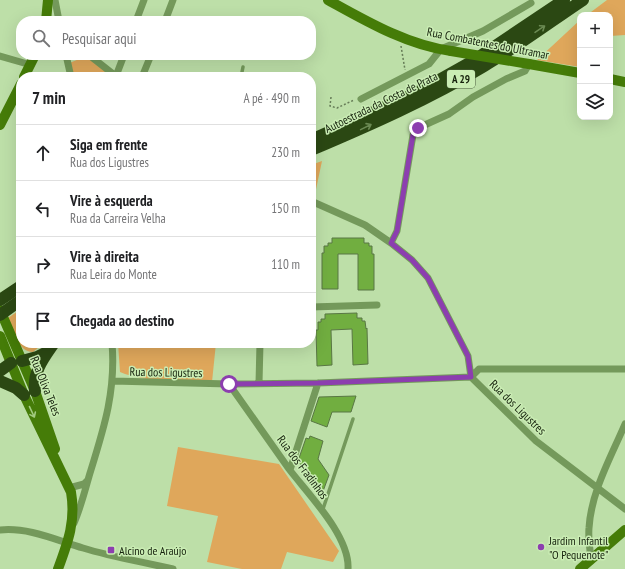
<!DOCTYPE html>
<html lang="pt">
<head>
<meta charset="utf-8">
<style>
  :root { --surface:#fff; --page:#f2f2f2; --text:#202124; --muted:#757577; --line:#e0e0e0 }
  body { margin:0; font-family:"PT Sans Narrow",sans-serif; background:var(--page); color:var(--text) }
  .controls { position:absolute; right:12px; top:12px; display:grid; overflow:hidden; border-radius:8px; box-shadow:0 4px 16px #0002 }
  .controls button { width:36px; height:36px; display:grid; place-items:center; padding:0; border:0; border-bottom:1px solid var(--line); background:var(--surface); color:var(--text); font:20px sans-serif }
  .stop { position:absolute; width:12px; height:12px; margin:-9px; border:3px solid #8c3eaf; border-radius:50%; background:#fff }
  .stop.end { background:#8c3eaf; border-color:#fff; box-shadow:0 1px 4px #0008 }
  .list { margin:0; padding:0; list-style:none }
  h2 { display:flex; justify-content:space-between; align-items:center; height:52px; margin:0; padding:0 16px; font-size:17px }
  h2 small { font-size:13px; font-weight:400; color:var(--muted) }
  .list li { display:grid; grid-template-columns:26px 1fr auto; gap:12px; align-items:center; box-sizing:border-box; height:56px; padding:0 16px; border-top:1px solid var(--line) }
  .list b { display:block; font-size:15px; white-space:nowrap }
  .list p { margin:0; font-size:13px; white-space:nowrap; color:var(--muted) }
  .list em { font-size:13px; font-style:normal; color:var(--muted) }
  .icon { flex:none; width:22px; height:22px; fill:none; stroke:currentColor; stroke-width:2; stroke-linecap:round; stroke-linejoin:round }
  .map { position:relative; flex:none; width:625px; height:569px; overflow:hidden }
  .search { position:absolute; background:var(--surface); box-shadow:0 4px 16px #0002; left:16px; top:16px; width:300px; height:44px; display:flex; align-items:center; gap:10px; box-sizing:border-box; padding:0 14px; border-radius:16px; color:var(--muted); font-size:15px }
  .panel { position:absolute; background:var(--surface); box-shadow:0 4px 16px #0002; left:16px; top:72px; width:300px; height:276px; border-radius:16px }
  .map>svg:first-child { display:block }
</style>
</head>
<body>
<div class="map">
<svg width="625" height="569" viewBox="0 0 625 569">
  <rect width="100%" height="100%" fill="#bddfa8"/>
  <path fill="#dfa75b" d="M607,0h18v35l-15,1v-21h-23z
    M580,20v47l-43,-7z
    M89,55l28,22h-47l-3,-13z
    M322,161l-7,33 -4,3v-32z
    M21,309v34h23l-11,9c-15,0 -20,-22 -25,-34z
    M118,343h98l-4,39c-28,-1 -66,1 -92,-10z
    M178,447l101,17 60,87 -6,11 -46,-10 -6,17h-39l-35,-7 11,-46 -51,-10z"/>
  <path fill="#71ae40" stroke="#597744" d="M332,238h32v5h5v3h3v8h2v36h-16v-36h-20v35h-16v-36h2v-7h4v-3h4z
    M357,313v5h5v3h3l1,8 1,-1 1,36 -15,1 -1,-36 -21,1 1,35 -15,1 -1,-36h2v-8h3v-3h4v-5z
    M356,396l-5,16h-19l-5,15 -16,-6 8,-24z
    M310,436l13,5 -5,18 11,16 -7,19 -24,-33 8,-23 3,1z"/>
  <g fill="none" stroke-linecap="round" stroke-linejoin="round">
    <path stroke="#667c57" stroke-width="1.5" stroke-dasharray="2 2" stroke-linecap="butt" d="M401,46l4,24
      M331,97l-1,9 7,2 17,-8"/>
    <path stroke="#74995b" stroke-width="3.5" d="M241,77l2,-10
      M323,509l30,-90"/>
    <path stroke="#74995b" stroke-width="7" d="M55,0l4,21
      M136,21l8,-21
      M165,21l8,-21
      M66,55l5,22
      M89,55l28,22
      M0,56l31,9
      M116,76l8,-21
      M142,77l9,-22
      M361,99l68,-35 12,-15 42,-18 48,-28
      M311,201l54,24 26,18 21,17 16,18 40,78 3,21
      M391,243l6,-12 16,-96 5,-7 31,-14 24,-17 33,-18 19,-8 4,-7
      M311,307l66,-2
      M471,377l8,-8h146
      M113,381l116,3 89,-1 153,-6 65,64 89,68
      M259,383l1,-40
      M229,384c20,28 40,57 60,85 19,25 61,67 59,100
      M290,470l28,-87
      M69,488l15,-4 3,-3
      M74,523c7,-16 11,-33 16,-50 14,-45 26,-82 22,-130
      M0,530c28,-3 56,10 83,18 29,9 60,14 90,21
      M591,559c-1,-10 -3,-21 -2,-31 2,-36 22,-71 36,-104"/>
    <path stroke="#457c08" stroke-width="10" d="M328,0c38,21 79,45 123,51
      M46,21l2,-21
      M529,64l51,9
      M24,77l11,-22
      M610,79l15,3
      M0,125l21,-41
      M0,310l35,81 20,58
      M0,336l24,59 47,97c5,29 -3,50 -13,77
      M580,569l45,-39"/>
    <path stroke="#2b4813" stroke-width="12" d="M311,140l105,-47 57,-32 91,-61
      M311,150c59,-25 118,-51 173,-84 34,-20 66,-44 99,-66
      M0,300l21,-14
      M22,361l15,-4 10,-5
      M0,371l11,-8
      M0,381l16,7 8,7
      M35,391c-2,-20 8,-32 19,-48"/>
    <path stroke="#457c08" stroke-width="10" d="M451,51l78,13"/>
    <path stroke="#2b4813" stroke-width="12" d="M0,315l18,-13"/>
  </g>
  <defs><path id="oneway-shaft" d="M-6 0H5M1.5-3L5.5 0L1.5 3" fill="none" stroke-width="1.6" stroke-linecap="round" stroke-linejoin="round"/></defs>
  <g stroke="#6b8a53">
    <use href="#oneway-shaft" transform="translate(540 29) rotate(-34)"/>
    <use href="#oneway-shaft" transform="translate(366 127) rotate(-26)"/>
  </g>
  <use stroke="#a2cb80" href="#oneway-shaft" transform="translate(32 412) rotate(65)"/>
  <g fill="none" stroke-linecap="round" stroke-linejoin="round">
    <path stroke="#8c3eaf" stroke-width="5" d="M229,384l89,-1 153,-6 -3,-21 -40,-78 -16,-18 -21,-17 6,-12 16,-96 5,-7"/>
  </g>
  <g fill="#8c3eaf" stroke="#caedb4" stroke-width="1.5">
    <circle cx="541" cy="547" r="4"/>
    <rect x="107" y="546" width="8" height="8" rx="2"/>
  </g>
  <g text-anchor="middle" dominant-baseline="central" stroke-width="3" stroke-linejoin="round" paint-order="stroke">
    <rect fill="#caedb4" stroke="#4c5f3f" stroke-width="1" x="447" y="70" width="28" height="18" rx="3"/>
    <g font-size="11" font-weight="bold" fill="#16220d">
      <text x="461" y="79">A 29</text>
    </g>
    <g font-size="12" fill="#16220d" stroke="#caedb4">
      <text transform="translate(488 43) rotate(11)">Rua Combatentes do Ultramar</text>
      <text transform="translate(381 102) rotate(-26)">Autoestrada da Costa de Prata</text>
      <text transform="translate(166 372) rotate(1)">Rua dos Ligustres</text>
      <text transform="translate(46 386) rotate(68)">Rua Oliva Teles</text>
      <text transform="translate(518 407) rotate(44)">Rua dos Ligustres</text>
      <text transform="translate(303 467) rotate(53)">Rua dos Fradinhos</text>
    </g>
    <g font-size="12" fill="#16220d" stroke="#caedb4" text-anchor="start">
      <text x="549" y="540">Jardim Infantil<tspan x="549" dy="14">"O Pequenote"</tspan></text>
      <text x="119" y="550">Alcino de Araújo</text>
    </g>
  </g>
</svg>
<div class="controls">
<button>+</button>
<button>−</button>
<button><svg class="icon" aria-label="layers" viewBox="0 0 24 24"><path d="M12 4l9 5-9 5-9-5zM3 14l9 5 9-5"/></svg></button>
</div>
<div class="stop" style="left:229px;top:384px"></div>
<div class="stop end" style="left:418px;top:128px"></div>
<div class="search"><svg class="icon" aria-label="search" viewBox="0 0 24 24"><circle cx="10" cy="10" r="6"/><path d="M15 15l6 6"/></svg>Pesquisar aqui</div>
<section class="panel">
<h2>7 min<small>A pé · 490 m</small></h2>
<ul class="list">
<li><svg class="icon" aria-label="ahead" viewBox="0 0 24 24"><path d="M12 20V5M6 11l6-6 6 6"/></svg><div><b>Siga em frente</b><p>Rua dos Ligustres</p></div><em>230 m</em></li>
<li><svg class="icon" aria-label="left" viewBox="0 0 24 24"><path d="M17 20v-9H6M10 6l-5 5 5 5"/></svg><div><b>Vire à esquerda</b><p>Rua da Carreira Velha</p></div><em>150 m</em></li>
<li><svg class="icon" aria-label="right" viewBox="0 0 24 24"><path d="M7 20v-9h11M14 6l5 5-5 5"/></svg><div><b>Vire à direita</b><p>Rua Leira do Monte</p></div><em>110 m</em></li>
<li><svg class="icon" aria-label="arrive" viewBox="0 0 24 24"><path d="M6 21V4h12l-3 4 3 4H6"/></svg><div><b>Chegada ao destino</b></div></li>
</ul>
</section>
</div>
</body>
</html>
